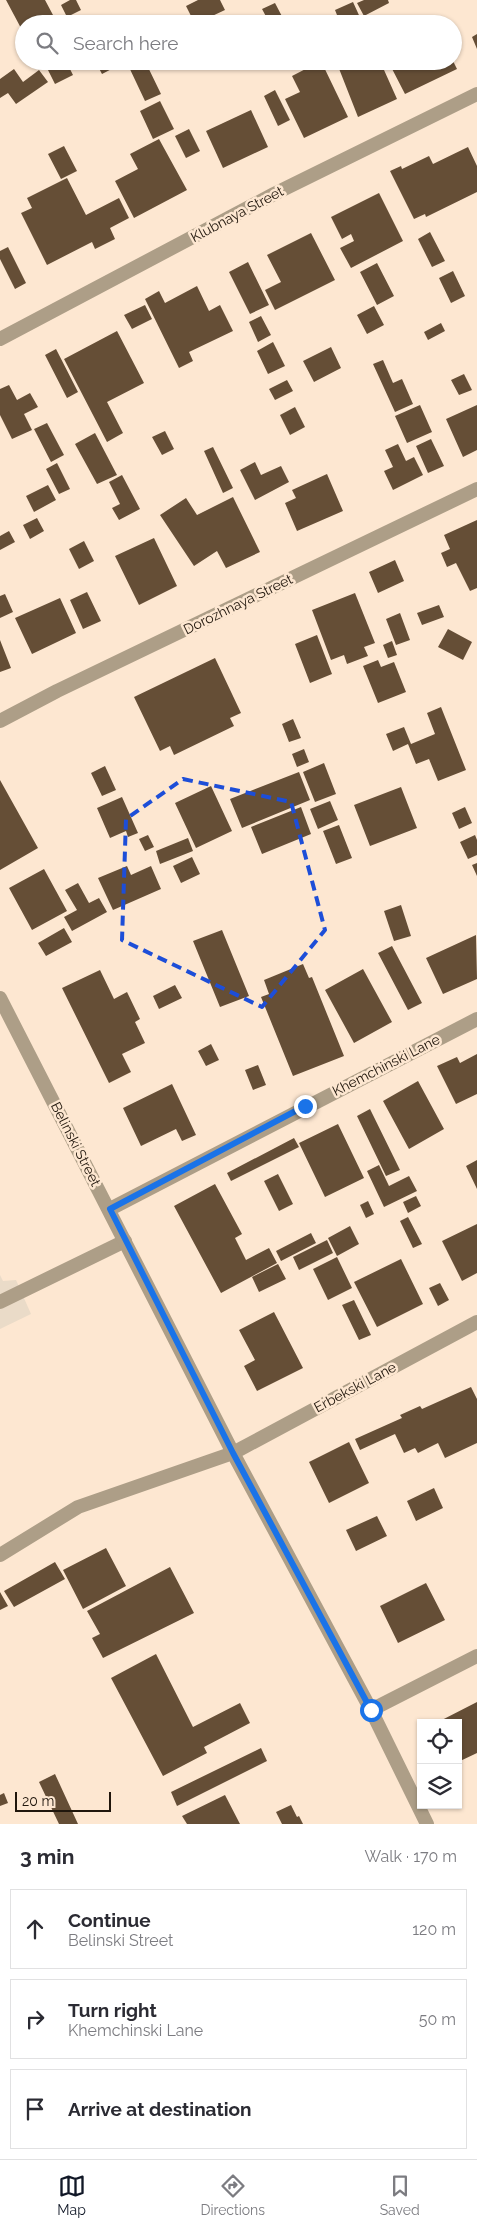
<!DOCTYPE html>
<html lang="en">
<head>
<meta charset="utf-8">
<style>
  :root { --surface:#fff; --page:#f2f2f3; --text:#2b2b33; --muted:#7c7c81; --line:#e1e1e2; --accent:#111827 }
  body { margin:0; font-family:Raleway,sans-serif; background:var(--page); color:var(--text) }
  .controls { position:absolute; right:15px; bottom:15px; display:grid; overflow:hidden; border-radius:0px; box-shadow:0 1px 4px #0004 }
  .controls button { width:45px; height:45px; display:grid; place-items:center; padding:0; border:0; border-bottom:1px solid var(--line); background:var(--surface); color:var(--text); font:25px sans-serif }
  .scale { position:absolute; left:15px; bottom:12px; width:96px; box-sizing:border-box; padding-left:5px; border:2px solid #20160c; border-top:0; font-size:14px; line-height:18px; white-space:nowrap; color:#20160c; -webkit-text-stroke:4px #fde7d1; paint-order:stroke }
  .stop { position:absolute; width:15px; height:15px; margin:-11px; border:4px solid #1a73e8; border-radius:50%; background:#fff }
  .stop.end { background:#1a73e8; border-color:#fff; box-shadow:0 1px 5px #0008 }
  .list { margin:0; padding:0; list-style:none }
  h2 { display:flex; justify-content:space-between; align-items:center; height:65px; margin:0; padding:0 20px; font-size:21px }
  h2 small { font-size:16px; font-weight:400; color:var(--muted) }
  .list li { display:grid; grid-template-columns:32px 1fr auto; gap:15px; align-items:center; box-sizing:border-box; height:80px; margin:0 10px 10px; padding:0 10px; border:1px solid var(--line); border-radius:0px }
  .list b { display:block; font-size:19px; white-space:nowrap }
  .list p { margin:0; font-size:16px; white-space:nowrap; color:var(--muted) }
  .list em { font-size:16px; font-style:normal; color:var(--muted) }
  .icon { flex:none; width:28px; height:28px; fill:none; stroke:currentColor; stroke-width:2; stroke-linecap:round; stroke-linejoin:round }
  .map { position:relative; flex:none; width:477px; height:1824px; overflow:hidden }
  .search { position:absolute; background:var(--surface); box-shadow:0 1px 4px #0004; left:15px; right:15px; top:15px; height:55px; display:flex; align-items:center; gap:12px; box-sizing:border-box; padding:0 18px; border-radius:28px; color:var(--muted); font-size:19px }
  .sheet { height:335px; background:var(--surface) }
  nav { display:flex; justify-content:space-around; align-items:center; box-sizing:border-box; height:70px; border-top:1px solid var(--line); background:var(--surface); font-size:14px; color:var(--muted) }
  nav a { display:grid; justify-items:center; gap:2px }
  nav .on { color:var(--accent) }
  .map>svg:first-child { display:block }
</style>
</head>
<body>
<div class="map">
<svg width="477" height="1824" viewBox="0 0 477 1824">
  <rect width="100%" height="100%" fill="#fde7d1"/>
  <path fill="#eadbc8" d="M0,1275l3,6 13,-1 15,34 -31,15z"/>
  <path fill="#654e36" d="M6,0h39l8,15 -18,9h-11v5l-2,1z
    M70,0h6l5,10 -14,7 -6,-12z
    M198,0h22l5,10 -30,14 -9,-18z
    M364,0h24l1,3 -25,13 -7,-13z
    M353,2l10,22h-42l-1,-3 17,-6 -2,-5z
    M275,3l11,21h-16l-8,-15z
    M477,34v15l-5,-12z
    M66,61l7,14 -18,9 -7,-14z
    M95,61h32l-25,13z
    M135,61h10l16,33 -16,7 -17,-36z
    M321,61l27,56 -44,21 -19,-39 15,-7 -8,-16z
    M336,61h44l17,38 -39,18z
    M388,61h65l4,8 -52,25z
    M14,69l9,13 16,-12 9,12 -32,22 -8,-11 -8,5v-19z
    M275,90l15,30 -12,6 -14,-30z
    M160,101l14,28 -21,10 -13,-28z
    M251,110l17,37 -45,21 -17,-37z
    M189,129l11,22 -14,7 -11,-22z
    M159,139l28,51 -53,28 -19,-37 23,-12 -8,-15z
    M64,146l13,25 -16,8 -13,-25z
    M468,147l9,19v26l-51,25 -1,-3 -11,5 -24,-48 11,-5 1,3 27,-13 4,8z
    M67,178l19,37 33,-17 10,20 -19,10 5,11 -20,10 -3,-7 -45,23 -26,-52 11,-5 -5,-10z
    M379,193l24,48 -52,27 -11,-20 14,-7 -3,-7 -9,5 -11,-22z
    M430,232l15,29 -13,6 -14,-28z
    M311,233l24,47 -60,30 -10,-20 16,-8 -14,-27z
    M8,247l18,36 -11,6 -15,-30v-8z
    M248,262l21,43 -19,9 -21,-42z
    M377,263l17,33 -17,9 -17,-33z
    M453,271l12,25 -14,7 -12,-25z
    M197,286l12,25 11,-6 13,26 -44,21 4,9 -14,7 -34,-69 14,-8 6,12z
    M145,305l7,14 -20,10 -8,-14z
    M374,306l10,19 -17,9 -10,-19z
    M261,316l10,19 -13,7 -9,-20z
    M441,323l4,8 -17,9 -4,-8z
    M117,331l27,52 -37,19 16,31 -16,9 -43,-83z
    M273,342l12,24 -17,8 -11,-23z
    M331,347l10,21 -27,14 -11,-21z
    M56,349l22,43 -11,6 -22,-43z
    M383,360l10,23 9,-4 11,25 -18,8 -22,-48z
    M464,374l8,16 -13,5 -8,-15z
    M287,380l6,11 -18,9 -6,-11z
    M9,385l8,15 13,-7 8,14 -14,7 8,16 -20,9 -12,-24v-26z
    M420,405l12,27 -25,11 -12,-27z
    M477,405v45l-14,7 -17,-38z
    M295,407l10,20 -15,8 -10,-20z
    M47,423l17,32 -13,7 -17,-33z
    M165,431l9,18 -12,6 -10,-18z
    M95,433l22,42 -20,9 -22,-40z
    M431,439l13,27 -16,7 -12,-27z
    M398,444l8,17 8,-4 9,18 -30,15 -9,-19 9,-4 -8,-17z
    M213,447l20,41 -10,5 -19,-42z
    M255,462l6,13 20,-9 8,16 -34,18 -15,-30z
    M57,463l13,26 -11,5 -13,-25z
    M327,474l16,37 -46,20 -12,-28 11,-5 -4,-8z
    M122,475l18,34 -21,11 -7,-12 8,-4 -11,-22z
    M48,485l8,15 -22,12 -8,-16z
    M233,497l27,55 -34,16 -9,-17 -23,15 -34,-51 26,-17 11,17z
    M37,518l7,13 -14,8 -7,-14z
    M477,520v68l-7,3 -14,-28 -9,4 -6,-14 9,-4 -6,-14z
    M9,531l6,11 -15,8v-14z
    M154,538l23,48 -38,19 -24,-49z
    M84,541l10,20 -15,8 -10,-20z
    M395,560l9,21 -26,12 -9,-21z
    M87,592l14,29 -18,8 -13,-29z
    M355,593l20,50 -11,4 4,9 -21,8 -3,-9 -13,5 -19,-50z
    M5,594l8,18 -13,6v-22z
    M60,598l16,35 -44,21 -17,-36z
    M439,605l5,12 -22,8 -5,-12z
    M400,613l10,27 -14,5 -10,-26z
    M448,629l24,13 -9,18 -25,-13z
    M317,635l15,39 -22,9 -15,-39z
    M0,640l11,28 -11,4z
    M392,641l5,14 -9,3 -5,-13z
    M215,658l26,55 -11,5 4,8 -60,29 -4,-9 -10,5 -26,-54z
    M378,660l3,7 13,-5 12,30 -28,11 -15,-37z
    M441,707l25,63 -28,11 -9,-22 -13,5 -8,-20 -15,7 -7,-17 18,-7 7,17 24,-10 -8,-21z
    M293,719l8,19 -12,4 -7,-18z
    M304,749l5,13 -12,5 -5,-13z
    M324,763l12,31 -21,8 -12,-30z
    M105,766l11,24 -14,6 -11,-23z
    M299,772l11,28 -68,28 -12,-29z
    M0,780l38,68 -38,22z
    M211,786l21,45 -36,17 -21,-45z
    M401,787l16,41 -47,18 -16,-41z
    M122,797l16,36 -10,4 -2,-6 -16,7 -13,-30z
    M330,801l8,19 -20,9 -8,-20z
    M301,807l10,27 -49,20 -11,-27z
    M465,807l7,16 -13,6 -7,-16z
    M339,825l13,33 -16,6 -13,-33z
    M148,835l6,12 -9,4 -6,-12z
    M475,835l2,5v15l-9,4 -8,-17z
    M188,838l5,13 -33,13 -4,-13z
    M192,857l8,17 -19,9 -8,-17z
    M477,863v13l-5,-11z
    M127,866l4,9 20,-9 10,23 -48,21 -15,-32z
    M44,869l23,42 -35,19 -23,-42z
    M78,883l11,20 10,-5 8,14 -35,19 -8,-14 13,-7 -12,-20z
    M401,905l10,31 -17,5 -10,-30z
    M64,928l8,14 -26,14 -8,-13z
    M222,930l27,66 -29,11 -27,-66z
    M476,935l1,44 -34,15 -17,-36z
    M392,946l30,57 -14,7 -30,-57z
    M303,964l6,14 3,-1 32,79 -51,20 -32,-79 8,-3 -5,-14z
    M363,969l29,53 -38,21 -29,-53z
    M100,970l14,29 13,-7 13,27 -5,3 10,21 -23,11 9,18 -22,11 -47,-95z
    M175,985l7,13 -23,11 -6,-13z
    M211,1044l8,16 -13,6 -8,-15z
    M477,1054v40l-21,10 -19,-38 20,-9 3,6z
    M258,1065l8,20 -13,5 -8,-20z
    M418,1081l26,48 -35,20 -26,-48z
    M172,1084l24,51 -14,6 -6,-12 -35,17 -18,-38z
    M370,1109l30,61 -14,6 -29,-60z
    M338,1124l26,54 -39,19 -26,-54z
    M294,1138l5,9 -68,34 -4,-8z
    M477,1160v29l-11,-23z
    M379,1165l10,21 20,-10 8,15 -33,16 -17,-36z
    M278,1174l15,30 -14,7 -15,-30z
    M215,1184l27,50 -7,4 11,22 23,-12 8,15 -56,30 -47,-87z
    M416,1196l5,10 -13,7 -5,-11z
    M368,1201l6,13 -8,4 -6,-13z
    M408,1217l14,27 -9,4 -13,-27z
    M477,1224v49l-15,8 -20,-40z
    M350,1226l9,18 -22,12 -9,-18z
    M311,1233l5,10 -35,18 -5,-10z
    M327,1240l6,13 -34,17 -6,-13z
    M337,1257l15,31 -24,12 -15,-31z
    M401,1259l22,45 -46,23 -23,-45z
    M278,1264l8,15 -27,13 -7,-15z
    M440,1283l9,17 -11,6 -9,-18z
    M354,1300l17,35 -12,5 -17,-35z
    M274,1312l29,56 -46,23 -13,-25 11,-6 -16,-30z
    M471,1387l6,12v44l-32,15 -7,-15 -20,10 -3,-5 -11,5 -9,-19 -35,16 -5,-11 47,-21 -2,-3 20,-9 2,3z
    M349,1442l20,41 -40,20 -20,-41z
    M434,1488l9,20 -27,13 -9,-20z
    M377,1516l10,20 -31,15 -10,-21z
    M106,1548l20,38 -43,23 -20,-39z
    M55,1562l10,17 -51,28 -10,-16z
    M170,1567l24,46 -91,45 -11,-20 8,-4 -13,-23z
    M426,1583l19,37 -47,23 -18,-37z
    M0,1592l8,14 -8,4z
    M156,1654l37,73 47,-24 10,20 -46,24 3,6 -44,23 -52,-98z
    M477,1702v51l-19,9v-39h-22z
    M261,1748l6,13 -90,45 -6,-14z
    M55,1774l23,50h-19l-20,-42z
    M4,1793l4,10 -8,3v-11z
    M225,1795l15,29h-53l-5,-8z
    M291,1805l6,12 2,-1 4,8h-21l-6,-12z"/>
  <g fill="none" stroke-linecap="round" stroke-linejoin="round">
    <path stroke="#ad9e87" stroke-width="14" d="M0,1302l125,-61"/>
    <path stroke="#ad9e87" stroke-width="14" d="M0,339l274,-145 203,-100
      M0,998l233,455 138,257 56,114
      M110,1209l367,-190
      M0,1555l78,-48 155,-54 244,-131
      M371,1710l106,-54"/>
    <path stroke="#ad9e87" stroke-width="14" d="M0,721l57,-30 420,-202"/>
  </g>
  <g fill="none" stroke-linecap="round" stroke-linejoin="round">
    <path stroke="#1a73e8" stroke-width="6" d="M305,1106l-195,103 123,244 138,257"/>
  </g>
  <path fill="none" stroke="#1d4ed8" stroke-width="4" stroke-dasharray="10 6" stroke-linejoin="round" d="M183,779l108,23 34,128 -63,77 -140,-67 4,-121z"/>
  <g text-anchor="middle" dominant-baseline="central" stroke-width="5" stroke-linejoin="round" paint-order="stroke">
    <g font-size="14" fill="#20160c" stroke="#fde7d1">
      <text transform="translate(237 214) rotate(-28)">Klubnaya Street</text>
      <text transform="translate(238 604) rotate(-26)">Dorozhnaya Street</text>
      <text transform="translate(386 1065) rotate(-27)">Khemchinski Lane</text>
      <text transform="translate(76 1144) rotate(63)">Belinski Street</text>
      <text transform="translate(355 1387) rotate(-28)">Erbekski Lane</text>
    </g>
  </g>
</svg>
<div class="controls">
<button><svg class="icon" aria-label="locate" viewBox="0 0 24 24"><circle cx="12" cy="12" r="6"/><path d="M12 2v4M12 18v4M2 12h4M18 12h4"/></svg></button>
<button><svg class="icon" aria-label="layers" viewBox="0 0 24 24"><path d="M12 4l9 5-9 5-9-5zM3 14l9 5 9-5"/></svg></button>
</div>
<div class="scale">20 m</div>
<div class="stop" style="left:371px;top:1710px"></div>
<div class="stop end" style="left:305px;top:1106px"></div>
<div class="search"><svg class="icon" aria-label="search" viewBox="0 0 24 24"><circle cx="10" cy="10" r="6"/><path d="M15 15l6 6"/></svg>Search here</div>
</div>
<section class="sheet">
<h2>3 min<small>Walk · 170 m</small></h2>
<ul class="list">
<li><svg class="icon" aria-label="ahead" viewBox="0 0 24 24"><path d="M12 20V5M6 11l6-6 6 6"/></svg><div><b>Continue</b><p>Belinski Street</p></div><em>120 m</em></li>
<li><svg class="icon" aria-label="right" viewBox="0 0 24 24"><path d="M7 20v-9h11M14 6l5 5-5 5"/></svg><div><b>Turn right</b><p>Khemchinski Lane</p></div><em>50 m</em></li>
<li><svg class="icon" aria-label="arrive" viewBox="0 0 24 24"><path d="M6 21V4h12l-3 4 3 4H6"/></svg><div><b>Arrive at destination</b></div></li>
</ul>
</section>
<nav>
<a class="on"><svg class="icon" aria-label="map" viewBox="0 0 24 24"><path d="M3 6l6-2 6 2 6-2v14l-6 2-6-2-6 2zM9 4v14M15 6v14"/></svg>Map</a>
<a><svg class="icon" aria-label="directions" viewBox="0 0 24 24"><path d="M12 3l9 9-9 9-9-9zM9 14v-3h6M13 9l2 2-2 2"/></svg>Directions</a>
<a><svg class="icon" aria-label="saved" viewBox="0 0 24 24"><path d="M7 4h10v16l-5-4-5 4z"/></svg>Saved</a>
</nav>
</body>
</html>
